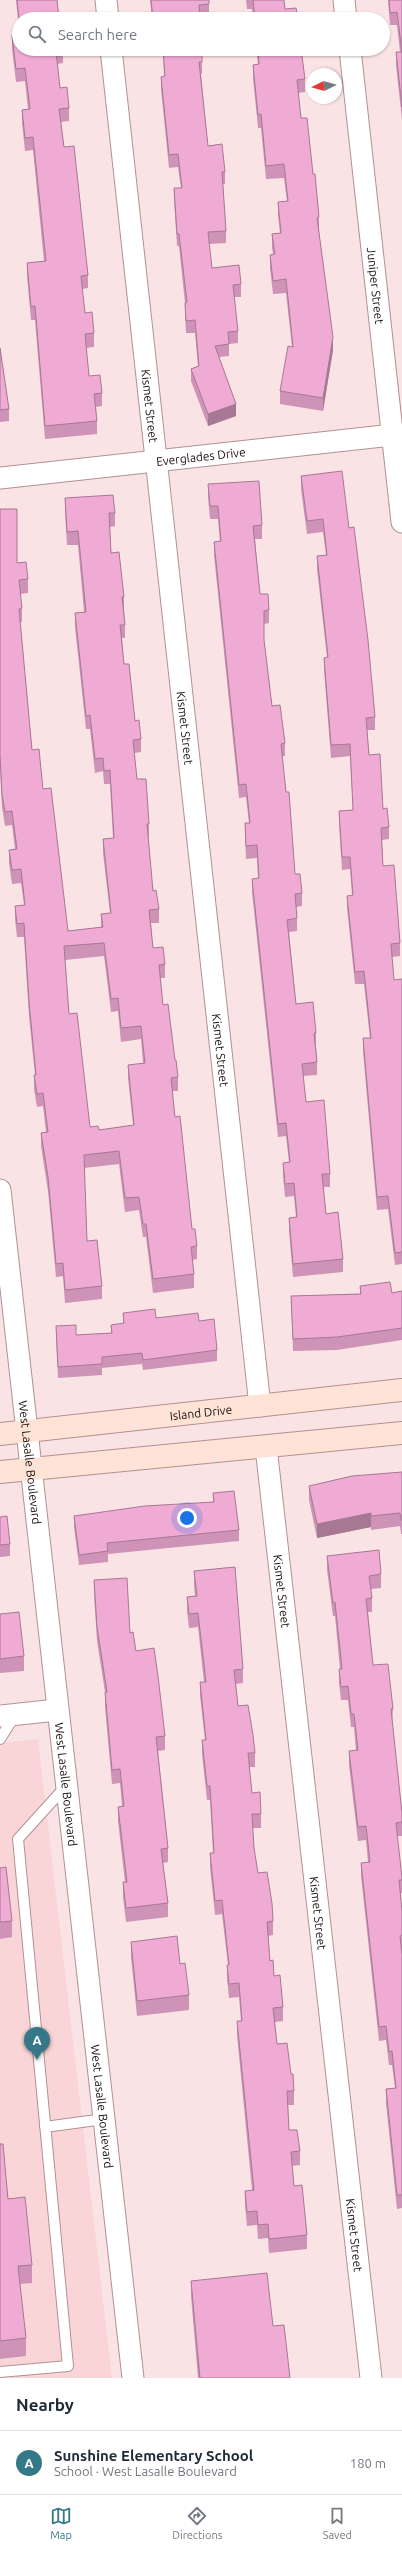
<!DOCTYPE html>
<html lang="en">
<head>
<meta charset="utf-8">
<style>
  :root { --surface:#fff; --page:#f2f2f3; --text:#1f2937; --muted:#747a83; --line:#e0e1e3; --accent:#357988 }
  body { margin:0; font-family:Ubuntu,sans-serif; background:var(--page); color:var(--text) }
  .compass { position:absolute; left:306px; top:68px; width:36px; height:36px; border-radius:50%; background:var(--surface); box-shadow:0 1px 3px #0004; rotate:265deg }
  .you { position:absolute; left:187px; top:1518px; width:14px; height:14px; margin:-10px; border:3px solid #fff; border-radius:50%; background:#1a73e8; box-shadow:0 0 0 6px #1a73e833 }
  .badge { display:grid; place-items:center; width:26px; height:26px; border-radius:50%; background:var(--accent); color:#fff; font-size:13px; font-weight:700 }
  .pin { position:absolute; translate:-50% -33px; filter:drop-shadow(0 1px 2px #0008) }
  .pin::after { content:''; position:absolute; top:21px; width:14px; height:12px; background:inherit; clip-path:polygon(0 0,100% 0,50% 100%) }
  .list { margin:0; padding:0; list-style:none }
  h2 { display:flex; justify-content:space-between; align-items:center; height:52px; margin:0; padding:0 16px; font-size:17px }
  h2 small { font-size:13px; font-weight:400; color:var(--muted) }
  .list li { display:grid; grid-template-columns:26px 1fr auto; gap:12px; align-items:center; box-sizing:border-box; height:64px; padding:0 16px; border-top:1px solid var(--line) }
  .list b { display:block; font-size:15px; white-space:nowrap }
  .list p { margin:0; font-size:13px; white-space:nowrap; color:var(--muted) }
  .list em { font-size:13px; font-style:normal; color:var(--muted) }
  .icon { flex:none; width:22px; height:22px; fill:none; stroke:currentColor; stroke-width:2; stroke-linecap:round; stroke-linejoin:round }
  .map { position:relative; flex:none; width:402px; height:2378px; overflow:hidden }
  .search { position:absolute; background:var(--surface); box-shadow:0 1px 3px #0004; left:12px; right:12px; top:12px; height:44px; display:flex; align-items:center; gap:10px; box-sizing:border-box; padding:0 14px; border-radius:22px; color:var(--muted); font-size:15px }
  .sheet { height:116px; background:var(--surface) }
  nav { display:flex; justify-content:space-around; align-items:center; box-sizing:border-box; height:56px; border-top:1px solid var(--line); background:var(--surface); font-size:11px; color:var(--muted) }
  nav a { display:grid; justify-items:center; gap:2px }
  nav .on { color:var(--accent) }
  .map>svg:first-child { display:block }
</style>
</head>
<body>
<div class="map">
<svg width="402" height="2378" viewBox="0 0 402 2378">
  <rect width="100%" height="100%" fill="#fae3e4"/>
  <path fill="#fad5d7" d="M38,1739l74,639h-112v-635z"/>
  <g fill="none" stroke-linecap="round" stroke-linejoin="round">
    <g stroke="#b39092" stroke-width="12">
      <path id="lane" d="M0,1739l15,-24
        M45,2127l59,-8
        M0,2372l68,-6 -50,-527 48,-53"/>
    </g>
    <g stroke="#b39092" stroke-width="23">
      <g id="street">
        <path d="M106,0l2,19"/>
        <path d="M344,0l2,19"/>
        <path id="s1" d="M111,49l149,1357"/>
        <path id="s2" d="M350,49l52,473"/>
        <path id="s3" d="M0,478l402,-44"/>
        <path id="s4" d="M0,1190l133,1188"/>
        <path id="s5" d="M266,1447l105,931"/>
        <path d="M0,1716l57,-6"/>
      </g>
    </g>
    <g stroke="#b39092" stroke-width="24">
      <g id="secondary">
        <path id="s6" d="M0,1434l402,-44"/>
        <path d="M0,1472l402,-39"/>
      </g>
    </g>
    <use href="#lane" stroke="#fff" stroke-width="10"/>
    <use href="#street" stroke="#fff" stroke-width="21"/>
    <use href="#secondary" stroke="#fee3d6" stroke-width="22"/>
  </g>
  <path fill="#ce93b6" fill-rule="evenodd" d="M16,0h41l2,19h-40v10z
    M150,0h59v16l-10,1 1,2h-48z
    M246,0h38l1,9 13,10h-45l-1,-10h-5z
    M388,0h14v120l-6,-55v-13h4l-3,-27h-7z
    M12,36l51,13v14l-6,1 3,24 9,20v13l-8,1 3,25 24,128v13l-6,1 3,24 9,20v14l-8,1 3,28 13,17v13l-6,1 1,14v13l-52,5 -10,-119h-4l-4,-44v-13l17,-2 -11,-111 -8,1 -3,-28v-13l6,-1 -3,-28 -9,1 -4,-33z
    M155,49h47v25h-1l7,72 17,26v12h-2l3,47v12l-17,1 3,24 29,16v13h-7l4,34v12l-9,1v12l-10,1 17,59 -28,10 -17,-45v-12l7,-3 -3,-33h-9l-1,-18v-12l-6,-57h-2l-3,-46v-12h7l-3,-21 -9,1 -8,-79v-12l3,-1 -1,-25h-8z
    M256,49h45l4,30v13l-7,1 3,25 12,56 6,43v14l14,119 -10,61 -43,-7v-13l12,-44 -6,-54 -13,1 -3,-26v-13l3,-1 -1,-6v-14l8,-1 -2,-18v-13l9,-1 -3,-23 -18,1 -5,-51h-3l-5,-50v-13l5,-1z
    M0,348l9,61v12l-9,1z
    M301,476l48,52 26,189v13h-8l2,25 14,54 6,18v12l-7,1 1,26 17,77v13l-8,1 2,23 8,-1v285l-7,1 -7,-56 -11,1 -14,-159v-13h7l-6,-54h-9l-8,-76v-12l5,-1 -2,-26 -8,1 -3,-46v-13l14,-1 -3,-54 -19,2 -7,-88v-12l3,-1 -10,-88v-13l9,-1 -3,-23 -16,2 -6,-45z
    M208,484l54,41v14h-7l5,55 9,16v13l-5,1v16l8,66 13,37v13h-3l13,118 7,19v13l-6,1 1,11v13l-8,1 7,72 20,29v13l1,16v13l-14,1 3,26 24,72v13h-7l3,27 17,45v13l-50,5 -4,-46v-13l7,-1 -2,-21 -9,1 -2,-21v-13l6,-1 -3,-26 -8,1 -26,-245v-13l6,-1 -1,-20 -11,1 -1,-23v-13h4l-3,-26 -7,1 -25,-243v-13h6l-2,-23h-8l-2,-22z
    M65,498l50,15v13l-5,1 1,26 13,44v13l1,15v13h-3l2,26 11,57 6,18v13l-7,1 3,26 12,45v13h-1l5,54 6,18v14h-8l2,25 12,16v14h-5l3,27 15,72v14h-6l3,26 17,112 5,17v13l-5,1 2,14v14l-41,5 -7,-56h-3l-4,-27 -14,2 -6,-48 -35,4 3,73 15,45v13l-37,4 -2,-27 -7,1 -8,-86 -7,-45v-13l5,-1 -3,-26 -6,1 -3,-18v-14h1l-6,-59 -5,-79h-7l-2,-18v-13l9,-1 -3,-22 -9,1 -3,-21v-13l6,-1 -3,-24 -7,1 -3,-19 -2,-39v-259l17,54 11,16v14l-8,1 2,14v14h-2l12,128 11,39 25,142 33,-4v-13l9,-1 -7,-60v-14l10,-1 -3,-54h-6l-1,-13 -8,2 -5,-44h-4l-11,-102v-14l9,-1 -6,-67h-11l-2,-34zM104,956l7,56 7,-1 3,31 20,-3 2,24 -15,2v13l5,47 -34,5 -9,-3 -21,-113 -4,-54z
    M360,1286l32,7 10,-2v49l-65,10 -44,1 -2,-55 69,-2z
    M123,1313l33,5 43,3 18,29v11l-74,9 -1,-6 -40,4v7l-44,3 -2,-41v-11l20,9 35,-2v-8l12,-1z
    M402,1472v62h-1l-1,-8 -29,4v-3l-54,11 -8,-38v-14z
    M213,1493l26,37v11l-131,13v8l-29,3 -5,-38v-11l139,-14z
    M0,1517l10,27v12l-10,1z
    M327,1556l54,18v14l-10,1 1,9v14h-4l5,53 20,44 -1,13 10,91v23h-5l5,42v15l-2,1 2,17v38h-1l1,6v253l-5,1 -11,-106v-14l9,-1 -3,-23h-3l-3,-25 -7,1 -18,-165v-13l7,-1 -2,-22 -8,1 -9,-76v-14h7l-2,-24h-3l-3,-27h-7l-2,-17v-14h1l-5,-53h-2l-6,-46z
    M194,1571l49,98v14l-7,1 2,22 17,47v14h-6l3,26 9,21v14h-8l1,20 4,25 15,48v14l-5,1 2,25 13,46v14l-8,1 2,22 14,30 3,17v14h-6l1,25 11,21v14l-8,1 2,20 13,49v14l-38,4 -1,-15 -10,1 -1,-14 -10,1 -2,-21v-14l7,-1 -15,-155v-14h4l-2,-24 -10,1 -2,-19v-14h1l-6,-51 -7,1 -5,-48v-14h3l-3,-53h-3l-5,-46v-14h3l-5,-44v-14h4l-6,-55 -9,1 -2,-17v-14l8,-1 -1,-11z
    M94,1580l36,53 6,18 29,85v14l-7,1 10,97v14l-5,1 5,40v14l-42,5 -3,-25v-15h2l-7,-61v-14l4,-1 -2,-23 -8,1 -7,-77v-15l-8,-51 -3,-47z
    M0,1614l24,42v15l-24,2z
    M0,1868l12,53v16l-12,2z
    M131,1942l49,22 9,31v15l-52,6 -6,-59z
    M0,2144l8,55 24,66v18l-12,1 6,54v18l-26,3z
    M191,2281l82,45 17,52h-92l-7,-82z"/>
  <path fill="#a77894" d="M333,337v13l-10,61v-13z
    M236,404v12l-28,10v-12z
    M371,1513v14l-54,11v-14z"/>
  <path fill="#efabd4" stroke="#a77894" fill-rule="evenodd" d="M17,0h40l2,19h-40z
    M151,0h58v4l-10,1 1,14h-47z
    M253,0h31l1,9 11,-1 2,11h-43z
    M389,0h13v107l-6,-55h6l-5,-40 -7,1z
    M19,35v14h44v1l-7,1 4,37 7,-1 2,21 -10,1 5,38 10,-1 14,129 -7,1 4,37 7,-1 2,21 -9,1 4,42 11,-1 2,18 -8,1 3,27 -52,5 -10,-120 -4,1 -4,-44 19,-2 -13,-124 -8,1 -3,-28 8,-1 -5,-41 -9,1 -4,-33z
    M163,49h39v13h-3l9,84 14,-2 3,28h-3l4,59 -18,1 4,36 27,-3 2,19 -8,1 5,46 -10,1 1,12 -14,2 21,58 -28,10 -17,-45 8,-3 -4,-46 -9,1 -1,-18 2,-1 -8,-68h-2l-3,-46h8l-4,-34 -9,1 -8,-78 4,-1z
    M258,49h43l4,30 -8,1 4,38h6l6,56h2l4,43 -2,1 16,119 -10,61 -43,-7 8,-45 5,1 -7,-68 -13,2 -3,-26 5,-1 -3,-20 9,-1 -3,-31 10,-1 -4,-37 -18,2 -5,-52 -3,1 -5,-50 6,-1z
    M0,348l9,61 -9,1z
    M342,471l7,57 5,-1 14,113 7,77 -9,1 3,37 11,-1 3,55 4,-1 2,19 -8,1 2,38 11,-1 6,78 -9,1 3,36 8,-1v273l-7,1 -7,-57 -11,1 -14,-159h8l-7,-67 -9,1 -8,-76 6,-1 -3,-38h-8l-3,-46 14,-1 -3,-66 -19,1 -7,-87 4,-1 -11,-101 10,-1 -4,-36 -16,2 -6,-45z
    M259,481l3,44 -9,1 7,68h8l1,16 -5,1v29l8,66 8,-1 5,38 -4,1 5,48h3l6,82h5l2,19 -7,1 2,24 -10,2 9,84 17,-2 3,31h-2l3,29 -15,2 4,38 18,-2 6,74h-8l4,40 12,-2 5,47 -50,5 -4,-46 8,-1 -3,-34 -9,1 -2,-21 7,-1 -4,-39 -8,1 -26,-245 7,-1 -2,-33 -11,1 -1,-23h5l-4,-39 -7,1 -25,-243 7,-1 -3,-35h-8l-2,-22z
    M113,495l2,18h-6l2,40 8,-1 5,45h-2l3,28h-5l4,39h5l6,57 4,-1 2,19 -8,1 4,39h9l3,45h-2l6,67 3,-1 3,19 -10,1 4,38 10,-1 2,17 -6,1 4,40 5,-1 7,56h1l2,17 -7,1 4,39 5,-1 12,113h3l2,17 -6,1 3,27 -41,5 -7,-55h-3l-4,-27 -14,1 -6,-47 -35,4 3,86 10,-1 5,46 -37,4 -2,-27 -7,1 -8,-87 -7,-44 7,-1 -5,-39 -6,1 -3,-19h2l-7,-73 -5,-79 -7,1 -2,-18 10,-1 -4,-36 -9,1 -3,-20 8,-1 -5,-38 -7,1 -3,-18 -2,-39v-246h17v54l9,-1 2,17 -9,1 3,28 -3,1 13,141 7,-1 4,40 8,-1 17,143 35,-4 -2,-13 10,-1 -8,-74 11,-1 -4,-68 -6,1 -1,-13 -8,1 -5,-44 -4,1 -11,-103 11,-1 -8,-81 -11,1 -2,-34zM104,943l7,56 7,-1 3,30 20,-2 4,37 -17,2 6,60 -35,5 -1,-4 -8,1 -13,-114 -8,1 -5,-68z
    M390,1282l2,11 10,-2v37l-65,9 -44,2 -2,-43 70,-2 -1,-8z
    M155,1309l1,9 42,-5 1,8 15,-2 3,31 -74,10 -1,-7 -40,4v7l-44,3 -2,-41 20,-1v10l36,-2 -1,-8 13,-2 -1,-10z
    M402,1472v48h-1l-1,-7 -29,3v-3l-54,11 -8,-38 43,-10z
    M234,1491l5,39 -132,13 1,8 -29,4 -5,-39 71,-10 69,-4 -1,-9z
    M7,1516l3,28 -10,1v-28z
    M379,1550l2,24 -12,2 3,22 -6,1 7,66 15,-1 5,45h-2l11,104v9l-6,1 6,55v2h-3l3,31v24l-2,1 2,19v240h-5l-11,-106 10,-1 -4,-37 -3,1 -3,-26 -7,1 -18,-164 9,-1 -4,-36 -8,1 -9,-76 9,-1 -4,-36h-3l-3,-28 -7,1 -2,-18h3l-7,-67 -2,1 -6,-47z
    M235,1567l8,102 -9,1 4,36 10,-1 5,30 2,18h-7l4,40 8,-1 1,22h-9l2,34 4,25 9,-1 5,31 1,18 -6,1 3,39 3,-1 1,16 6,-1 3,32 -10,1 4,36 10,-1 4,31h2l1,17h-7l2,39h8l3,21 -9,1 3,34 8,-1 5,50 -38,4 -1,-15 -10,1 -1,-14 -10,1 -2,-21 9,-1 -17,-169h5l-3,-38 -10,1 -2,-19h2l-7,-65 -7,1 -5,-48h4l-4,-67h-3l-5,-46h4l-6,-58h6l-8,-69 -9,1 -2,-17 10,-1 -3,-25z
    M127,1578l3,55 3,-1 3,19 18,-3 4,28 7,60 -9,1 12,111 -7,1 7,54 -42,5 -3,-26h4l-9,-75 6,-1 -4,-37 -8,1 -7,-78h2l-10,-65 -3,-47z
    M19,1612l5,44 -24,3v-45z
    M6,1867l6,54 -12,1v-54z
    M177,1936l3,28 5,-1 4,32 -52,6 -6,-59z
    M0,2144h3l5,55 17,-2 7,68 -14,1 8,72 -26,3z
    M267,2273l6,53 11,-1 6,53h-90l-9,-97z"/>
  <g text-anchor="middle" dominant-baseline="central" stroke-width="3.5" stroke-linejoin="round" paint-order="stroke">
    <g font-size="12" fill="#1c1011" stroke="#fdf5f5">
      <text stroke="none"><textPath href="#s2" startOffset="238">Juniper Street</textPath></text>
      <text stroke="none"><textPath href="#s1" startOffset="359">Kismet Street</textPath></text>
      <text stroke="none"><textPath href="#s3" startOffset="202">Everglades Drive</textPath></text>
      <text stroke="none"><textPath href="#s1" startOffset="683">Kismet Street</textPath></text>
      <text stroke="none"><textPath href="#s1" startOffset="1007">Kismet Street</textPath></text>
      <text stroke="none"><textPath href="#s6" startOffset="202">Island Drive</textPath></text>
      <text stroke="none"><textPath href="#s4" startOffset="274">West Lasalle Boulevard</textPath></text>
      <text stroke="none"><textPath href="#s5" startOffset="145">Kismet Street</textPath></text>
      <text stroke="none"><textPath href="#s4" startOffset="598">West Lasalle Boulevard</textPath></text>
      <text stroke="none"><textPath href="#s5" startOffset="469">Kismet Street</textPath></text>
      <text stroke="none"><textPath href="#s4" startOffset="922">West Lasalle Boulevard</textPath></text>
      <text stroke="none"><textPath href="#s5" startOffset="793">Kismet Street</textPath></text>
    </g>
  </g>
</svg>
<svg class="compass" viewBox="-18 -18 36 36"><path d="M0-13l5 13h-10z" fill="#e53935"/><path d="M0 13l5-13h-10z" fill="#747a83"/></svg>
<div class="you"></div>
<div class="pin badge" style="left:37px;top:2060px">A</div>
<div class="search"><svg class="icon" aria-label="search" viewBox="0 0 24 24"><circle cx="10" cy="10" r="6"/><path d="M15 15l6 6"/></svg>Search here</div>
</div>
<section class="sheet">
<h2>Nearby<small></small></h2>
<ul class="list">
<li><span class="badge">A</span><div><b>Sunshine Elementary School</b><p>School · West Lasalle Boulevard</p></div><em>180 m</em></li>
</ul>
</section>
<nav>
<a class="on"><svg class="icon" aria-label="map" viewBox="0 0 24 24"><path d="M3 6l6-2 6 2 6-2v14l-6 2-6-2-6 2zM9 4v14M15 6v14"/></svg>Map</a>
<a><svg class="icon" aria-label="directions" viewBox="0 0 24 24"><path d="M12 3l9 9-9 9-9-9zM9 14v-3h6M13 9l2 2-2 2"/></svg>Directions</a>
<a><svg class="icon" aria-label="saved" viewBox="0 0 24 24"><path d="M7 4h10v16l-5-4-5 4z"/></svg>Saved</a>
</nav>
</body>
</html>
